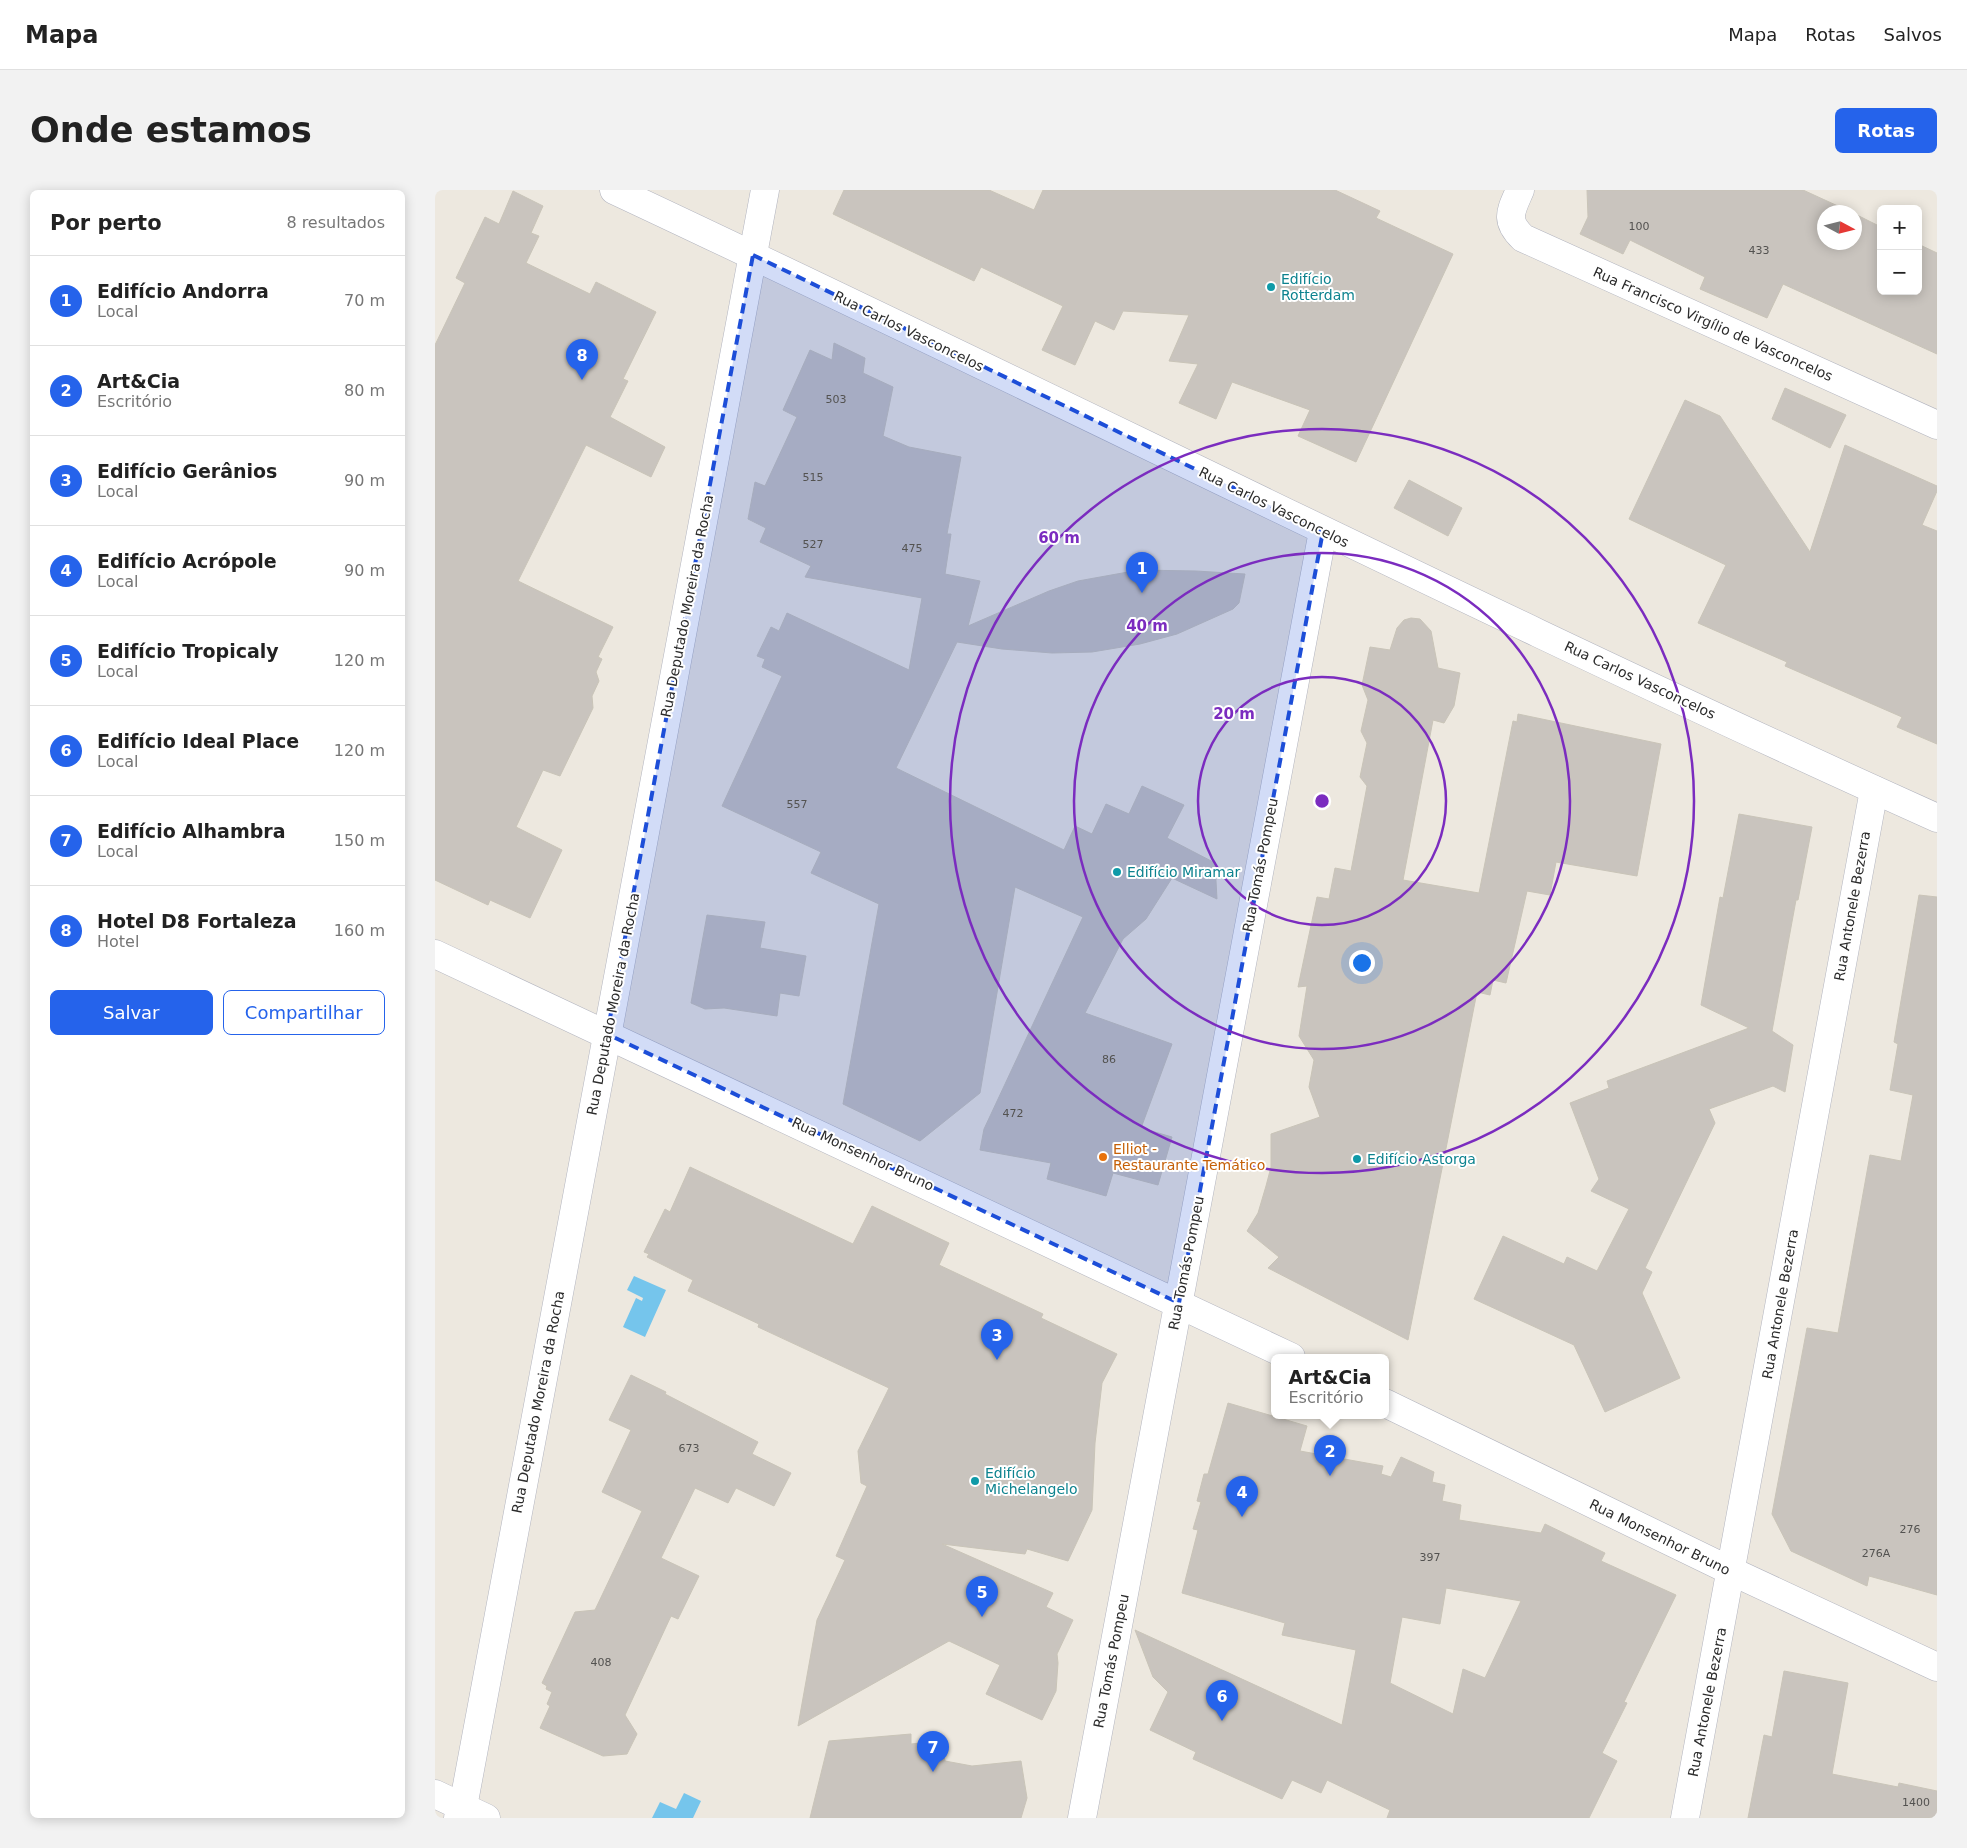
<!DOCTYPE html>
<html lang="pt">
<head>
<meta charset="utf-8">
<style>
  :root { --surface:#fff; --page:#f2f2f2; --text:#222; --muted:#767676; --line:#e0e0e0; --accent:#2563eb }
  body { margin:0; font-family:"DejaVu Sans",sans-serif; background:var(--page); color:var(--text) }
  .controls { position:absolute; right:15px; top:15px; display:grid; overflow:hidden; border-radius:8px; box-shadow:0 2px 12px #0003 }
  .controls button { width:45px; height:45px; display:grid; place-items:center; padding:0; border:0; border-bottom:1px solid var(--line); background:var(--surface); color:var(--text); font:25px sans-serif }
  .compass { position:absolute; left:1382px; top:15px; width:45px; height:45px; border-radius:50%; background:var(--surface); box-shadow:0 2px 12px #0003; rotate:97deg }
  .you { position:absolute; left:926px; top:772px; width:18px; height:18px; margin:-12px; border:4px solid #fff; border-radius:50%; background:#1a73e8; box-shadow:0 0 0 8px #1a73e833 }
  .badge { display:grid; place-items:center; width:32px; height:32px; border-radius:50%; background:var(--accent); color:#fff; font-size:16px; font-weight:700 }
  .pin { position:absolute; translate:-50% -41px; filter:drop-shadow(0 1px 2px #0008) }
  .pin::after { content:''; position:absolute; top:26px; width:18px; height:15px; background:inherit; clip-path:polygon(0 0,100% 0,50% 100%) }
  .popup { position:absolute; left:836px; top:1164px; width:118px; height:65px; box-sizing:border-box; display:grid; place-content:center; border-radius:8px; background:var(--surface); filter:drop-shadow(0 1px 4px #0005); font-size:16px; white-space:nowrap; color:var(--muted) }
  .popup b { font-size:19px; color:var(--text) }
  .popup::after { content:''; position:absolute; left:50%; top:100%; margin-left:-10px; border:10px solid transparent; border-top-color:var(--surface) }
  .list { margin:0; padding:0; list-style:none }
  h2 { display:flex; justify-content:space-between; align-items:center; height:65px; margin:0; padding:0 20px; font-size:21px }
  h2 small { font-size:16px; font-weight:400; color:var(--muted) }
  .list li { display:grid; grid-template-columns:32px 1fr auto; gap:15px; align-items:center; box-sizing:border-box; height:90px; padding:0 20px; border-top:1px solid var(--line) }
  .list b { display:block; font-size:19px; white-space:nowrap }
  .list p { margin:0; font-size:16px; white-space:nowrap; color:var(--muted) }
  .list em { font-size:16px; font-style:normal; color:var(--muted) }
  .actions { display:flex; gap:10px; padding:15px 20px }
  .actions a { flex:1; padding:11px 0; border:1px solid var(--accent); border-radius:8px; text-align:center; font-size:18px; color:var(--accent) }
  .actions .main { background:var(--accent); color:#fff }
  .map { position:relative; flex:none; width:1502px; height:1628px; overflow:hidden; border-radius:8px }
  header { display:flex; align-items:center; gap:30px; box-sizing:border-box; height:70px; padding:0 25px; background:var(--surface); border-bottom:1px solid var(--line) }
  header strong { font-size:24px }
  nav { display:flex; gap:28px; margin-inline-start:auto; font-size:18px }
  .intro { display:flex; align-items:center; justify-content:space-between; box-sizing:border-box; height:120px; padding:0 30px }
  h1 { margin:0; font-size:35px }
  .button { padding:12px 22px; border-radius:8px; background:var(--accent); color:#fff; font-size:18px; font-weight:700 }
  main { display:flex; gap:30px; padding:0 30px }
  aside { flex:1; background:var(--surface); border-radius:8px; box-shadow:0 2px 12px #0003 }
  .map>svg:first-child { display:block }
</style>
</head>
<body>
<header>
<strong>Mapa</strong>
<nav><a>Mapa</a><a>Rotas</a><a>Salvos</a></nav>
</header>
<div class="intro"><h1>Onde estamos</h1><a class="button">Rotas</a></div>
<main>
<aside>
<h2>Por perto<small>8 resultados</small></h2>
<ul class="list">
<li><span class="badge">1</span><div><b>Edifício Andorra</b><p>Local</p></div><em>70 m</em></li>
<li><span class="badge">2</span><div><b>Art&amp;Cia</b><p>Escritório</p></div><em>80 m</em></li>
<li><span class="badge">3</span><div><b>Edifício Gerânios</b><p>Local</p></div><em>90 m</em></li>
<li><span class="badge">4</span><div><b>Edifício Acrópole</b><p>Local</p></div><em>90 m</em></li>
<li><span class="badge">5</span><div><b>Edifício Tropicaly</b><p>Local</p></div><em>120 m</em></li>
<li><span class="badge">6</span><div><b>Edifício Ideal Place</b><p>Local</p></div><em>120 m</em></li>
<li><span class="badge">7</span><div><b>Edifício Alhambra</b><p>Local</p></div><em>150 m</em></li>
<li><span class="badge">8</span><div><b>Hotel D8 Fortaleza</b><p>Hotel</p></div><em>160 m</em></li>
</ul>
<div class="actions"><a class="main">Salvar</a><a>Compartilhar</a></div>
</aside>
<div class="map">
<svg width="1502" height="1628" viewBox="0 0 1502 1628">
  <rect width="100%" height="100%" fill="#ede8df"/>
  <path fill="#75c5ec" d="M199,1086l32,14 -21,47 -22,-10 13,-29 6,3 1,-3 -16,-8z
    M249,1603l17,8 -8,17h-41l8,-16 16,7z"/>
  <path fill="#c9c4be" stroke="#c9c4b8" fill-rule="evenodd" d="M409,0h145l45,20 9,-20h292l45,21 -4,7 77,36 -97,208 -58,-26 12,-26 -78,-28 -16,37 -37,-16 19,-39 -29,-3 20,-46 -66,-4 -9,19 -19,-9 -20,44 -33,-15 21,-44 -82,-39 -7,14 -141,-67z
    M1152,0h216l48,22h-26v30h30v-28l26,13v64h37v-47l19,9v101l-154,-70 -16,34 -67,-29 5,-12 -75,-37 -7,14 -43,-20 8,-17z
    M78,1l30,15 -12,27 8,3 -13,27 64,31 6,-12 60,30 -33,67 5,2 -18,36 55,30 -14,30 -65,-32 -68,136 95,46 -15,30 4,2 -6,13 3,9 -7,15 1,12 -33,68 -17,-6 -27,57 46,23 -32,68 -40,-18 -2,5 -53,-25v-535l30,-62 -9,-5 29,-61 14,7z
    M399,153l31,15 -2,15 30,14 -10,49 26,11 52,10 -14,77h4l-6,40 35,7 -12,45 81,-35 29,-10 61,-11 57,1 49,3 -6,29 -6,6 -56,25 -37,10 -48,8 -40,1 -50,-4 -45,-7 -61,126 168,82 11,-24 17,8 14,-30 23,10 13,-28 42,19 -17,33 48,25 2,36 -45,-21 -26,41 -23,20 -38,74 87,31 -31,84 31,9 -14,48 -45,-12 -7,23 -59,-17 4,-16 -71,-13 4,-21 99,-212 -68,-30 -35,206 -60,48 -77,-37 36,-200 -68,-31 10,-21 -99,-46 60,-130 -20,-9 3,-8 -8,-3 14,-29 8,4 8,-18 122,57 13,-72 -117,-21 6,-11 -51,-24 6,-14 -18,-9 7,-37 10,4 32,-69 -14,-7 27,-60 22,10z
    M1350,198l61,27 -16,33 -58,-29z
    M1250,210l35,16 90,136 35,-107 92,41v5l-15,34 15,6v213l-40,-17 5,-10 -117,-51 2,-4 -89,-39 28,-58 -97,-46z
    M974,290l53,28 -14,28 -54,-28z
    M976,428l9,1 11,12 7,37 22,5 -6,33 -10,17 -11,-3 -30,160 76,13 34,-172 4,1 1,-8 143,30 -24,132 -81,-14 -6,33 -23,-4 -21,92 -13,-3 -3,15 -13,-3 -69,348 -140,-72 11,-11 -32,-26 11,-18 8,-27 5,-19v-33l49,-17 -11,-30 5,-27 -15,-24 8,-50 -9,1 19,-90 12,2 6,-31 16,3 16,-85 -7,-9 7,-34 -6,-12 7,-31 -6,-15 8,-38 20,3 7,-22 7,-8z
    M1304,624l73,13 -14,73h-2l-24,131 21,14 -8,47 -12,-6 -64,23 6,14 -70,145 7,4 -10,21 38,85 -75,34 -31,-67 -100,-46 29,-63 61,28 3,-7 30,14 32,-62 -38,-18 8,-12 -29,-76 39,-15 -2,-7 142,-53 -48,-23 19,-108 3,1z
    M1484,705l18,2v698l-68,-19 -2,10 -76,-35 -19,-37 35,-186 31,5 32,-178 31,6 12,-66 -23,-5 8,-46 -4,-2z
    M272,725l58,7 -5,26 46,8 -7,40 -19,-3 -3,23 -53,-8 -19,1 -14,-6z
    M255,977l163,77 19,-38 77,37 -10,22 104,49 -2,4 76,36 -15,29 -7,60 -3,67 -24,51 -41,-12 -2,5 -83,-10 111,49 -7,14 27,13 -16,34 1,9 -2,28 -14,29 -56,-26 14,-29 -51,-24 -151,85 19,-106 28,-60 -9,-4 31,-70 -6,-3 -3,-32 31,-63 -131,-61 1,-3 -71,-33 5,-11 -46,-23 2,-3 -5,-2 21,-43 5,3z
    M196,1185l35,17 -1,2 93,48 -6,12 39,19 -17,33 -38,-18 -8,15 -33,-15 -34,70 38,18 -21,43 -7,-3 -46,99 12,19 -10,20 -24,2 -63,-28 10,-22 -3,-2 5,-12 -6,-3 1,-3 -5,-3 33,-71 20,-2 47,-99 -40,-19 29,-62 -22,-10z
    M793,1213l79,23 -7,25 83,15 -2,8 10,3 10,-20 33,15 -2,10 13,3 -3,16 19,4 -2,15 82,13 4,-9 60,29 -4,8 75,34 -52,107 3,1 -25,50 15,8 -28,57h-202l3,-8 -63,-30 -6,13 -29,-13 -10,19 -89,-40 3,-7 -46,-22 18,-38 -15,-15 -18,-47 207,95 14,-75 -74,-15 3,-12 -103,-30 16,-63 -5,-1 8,-27 -4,-1 7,-27h4zM1011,1398l75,13 -36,77 -22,-9 -10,45 -63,-31 12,-66 38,7z
    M1349,1481l64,12 -16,91 66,13 1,-4 38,8v27h-189l16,-83 8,2z
    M476,1544v10l31,-3 3,20 27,5 49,-5 6,37 -6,20h-211l19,-77z"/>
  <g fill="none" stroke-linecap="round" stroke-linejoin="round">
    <g stroke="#b2b4bf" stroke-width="29">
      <path id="minor" d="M1085,0c-9,21 -16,30 3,48l414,187
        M0,764l856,403
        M950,1213l346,168 206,96
        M647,1628l241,-1287
        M1250,1628l189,-1028"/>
    </g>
    <g stroke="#b2b4bf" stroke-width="29">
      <path id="tertiary" d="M23,1628l5,-11 302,-1617"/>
    </g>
    <g stroke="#b2b4bf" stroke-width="29">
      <path id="secondary" d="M179,0c442,207 878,428 1323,628
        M0,1604l51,24"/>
    </g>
    <use href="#minor" stroke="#fff" stroke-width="28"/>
    <use href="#tertiary" stroke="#fff" stroke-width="28"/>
    <use href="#secondary" stroke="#fff" stroke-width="28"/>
  </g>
  <path fill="#1d4ed8" fill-opacity="0.2" stroke="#1d4ed8" stroke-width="4" stroke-dasharray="10 6" stroke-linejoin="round" d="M318,65l570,276 -144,772 -572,-269z"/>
  <g fill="none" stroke="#7b2cbf" stroke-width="2.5">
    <circle cx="887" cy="611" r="124"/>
    <circle cx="887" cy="611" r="248"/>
    <circle cx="887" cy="611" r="372"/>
  </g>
  <g fill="#0f9aa8" stroke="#fff" stroke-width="2">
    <circle cx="836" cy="97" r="5"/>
    <circle cx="682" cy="682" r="5"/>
    <circle cx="922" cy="969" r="5"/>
    <circle cx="540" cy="1291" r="5"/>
  </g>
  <circle fill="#e8710a" stroke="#fff" stroke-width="2" cx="668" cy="967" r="5"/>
  <g text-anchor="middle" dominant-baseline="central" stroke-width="4" stroke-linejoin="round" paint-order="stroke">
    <g font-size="11" fill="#535250">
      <text x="1204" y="36">100</text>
      <text x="1324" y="60">433</text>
      <text x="401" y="209">503</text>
      <text x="378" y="287">515</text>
      <text x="378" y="354">527</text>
      <text x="477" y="358">475</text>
      <text x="362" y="614">557</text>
      <text x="674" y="869">86</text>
      <text x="578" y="923">472</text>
      <text x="254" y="1258">673</text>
      <text x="1475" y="1339">276</text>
      <text x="1441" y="1363">276A</text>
      <text x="995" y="1367">397</text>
      <text x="166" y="1472">408</text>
      <text x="1481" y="1612">1400</text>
    </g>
    <g font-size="14" fill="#0d838f" stroke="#fff" text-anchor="start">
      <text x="846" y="89">Edifício<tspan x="846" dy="16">Rotterdam</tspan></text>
      <text x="692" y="682">Edifício Miramar</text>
      <text x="932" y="969">Edifício Astorga</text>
      <text x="550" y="1283">Edifício<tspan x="550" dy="16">Michelangelo</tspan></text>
    </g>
    <g font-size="14" fill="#2c2c2c" stroke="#fff">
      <text transform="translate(1278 134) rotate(24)">Rua Francisco Virgílio de Vasconcelos</text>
      <text transform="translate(474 141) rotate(26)">Rua Carlos Vasconcelos</text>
      <text transform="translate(839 317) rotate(26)">Rua Carlos Vasconcelos</text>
      <text transform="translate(252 416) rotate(-79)">Rua Deputado Moreira da Rocha</text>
      <text transform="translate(1205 490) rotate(25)">Rua Carlos Vasconcelos</text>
      <text transform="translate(825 675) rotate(-79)">Rua Tomás Pompeu</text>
      <text transform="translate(1417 716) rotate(-80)">Rua Antonele Bezerra</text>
      <text transform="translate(178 814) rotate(-79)">Rua Deputado Moreira da Rocha</text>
      <text transform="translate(428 964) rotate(25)">Rua Monsenhor Bruno</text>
      <text transform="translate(751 1073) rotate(-79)">Rua Tomás Pompeu</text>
      <text transform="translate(1345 1114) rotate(-80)">Rua Antonele Bezerra</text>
      <text transform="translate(103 1212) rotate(-79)">Rua Deputado Moreira da Rocha</text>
      <text transform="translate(1225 1347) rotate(26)">Rua Monsenhor Bruno</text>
      <text transform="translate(676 1471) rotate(-79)">Rua Tomás Pompeu</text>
      <text transform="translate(1272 1512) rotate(-79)">Rua Antonele Bezerra</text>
    </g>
    <g font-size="14" fill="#c56008" stroke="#fff" text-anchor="start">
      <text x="678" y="959">Elliot -<tspan x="678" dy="16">Restaurante Temático</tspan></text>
    </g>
  </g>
  <circle cx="887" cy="611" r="8" fill="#7b2cbf" stroke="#fff" stroke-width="2.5"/>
  <g font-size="15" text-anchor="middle" font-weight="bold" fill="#7b2cbf" stroke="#fff" stroke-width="4" stroke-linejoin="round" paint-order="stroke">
    <text x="624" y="353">60 m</text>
    <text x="712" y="441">40 m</text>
    <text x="799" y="529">20 m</text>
  </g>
</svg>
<div class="controls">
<button>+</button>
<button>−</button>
</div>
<svg class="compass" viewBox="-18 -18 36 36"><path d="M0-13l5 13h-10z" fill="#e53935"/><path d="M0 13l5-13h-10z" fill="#767676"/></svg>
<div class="you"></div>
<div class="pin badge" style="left:707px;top:403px">1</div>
<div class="pin badge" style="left:895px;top:1286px">2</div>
<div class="popup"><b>Art&amp;Cia</b>Escritório</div>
<div class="pin badge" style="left:562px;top:1170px">3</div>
<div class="pin badge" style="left:807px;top:1327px">4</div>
<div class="pin badge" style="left:547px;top:1427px">5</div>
<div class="pin badge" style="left:787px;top:1531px">6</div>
<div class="pin badge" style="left:498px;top:1582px">7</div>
<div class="pin badge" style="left:147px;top:190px">8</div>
</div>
</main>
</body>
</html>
